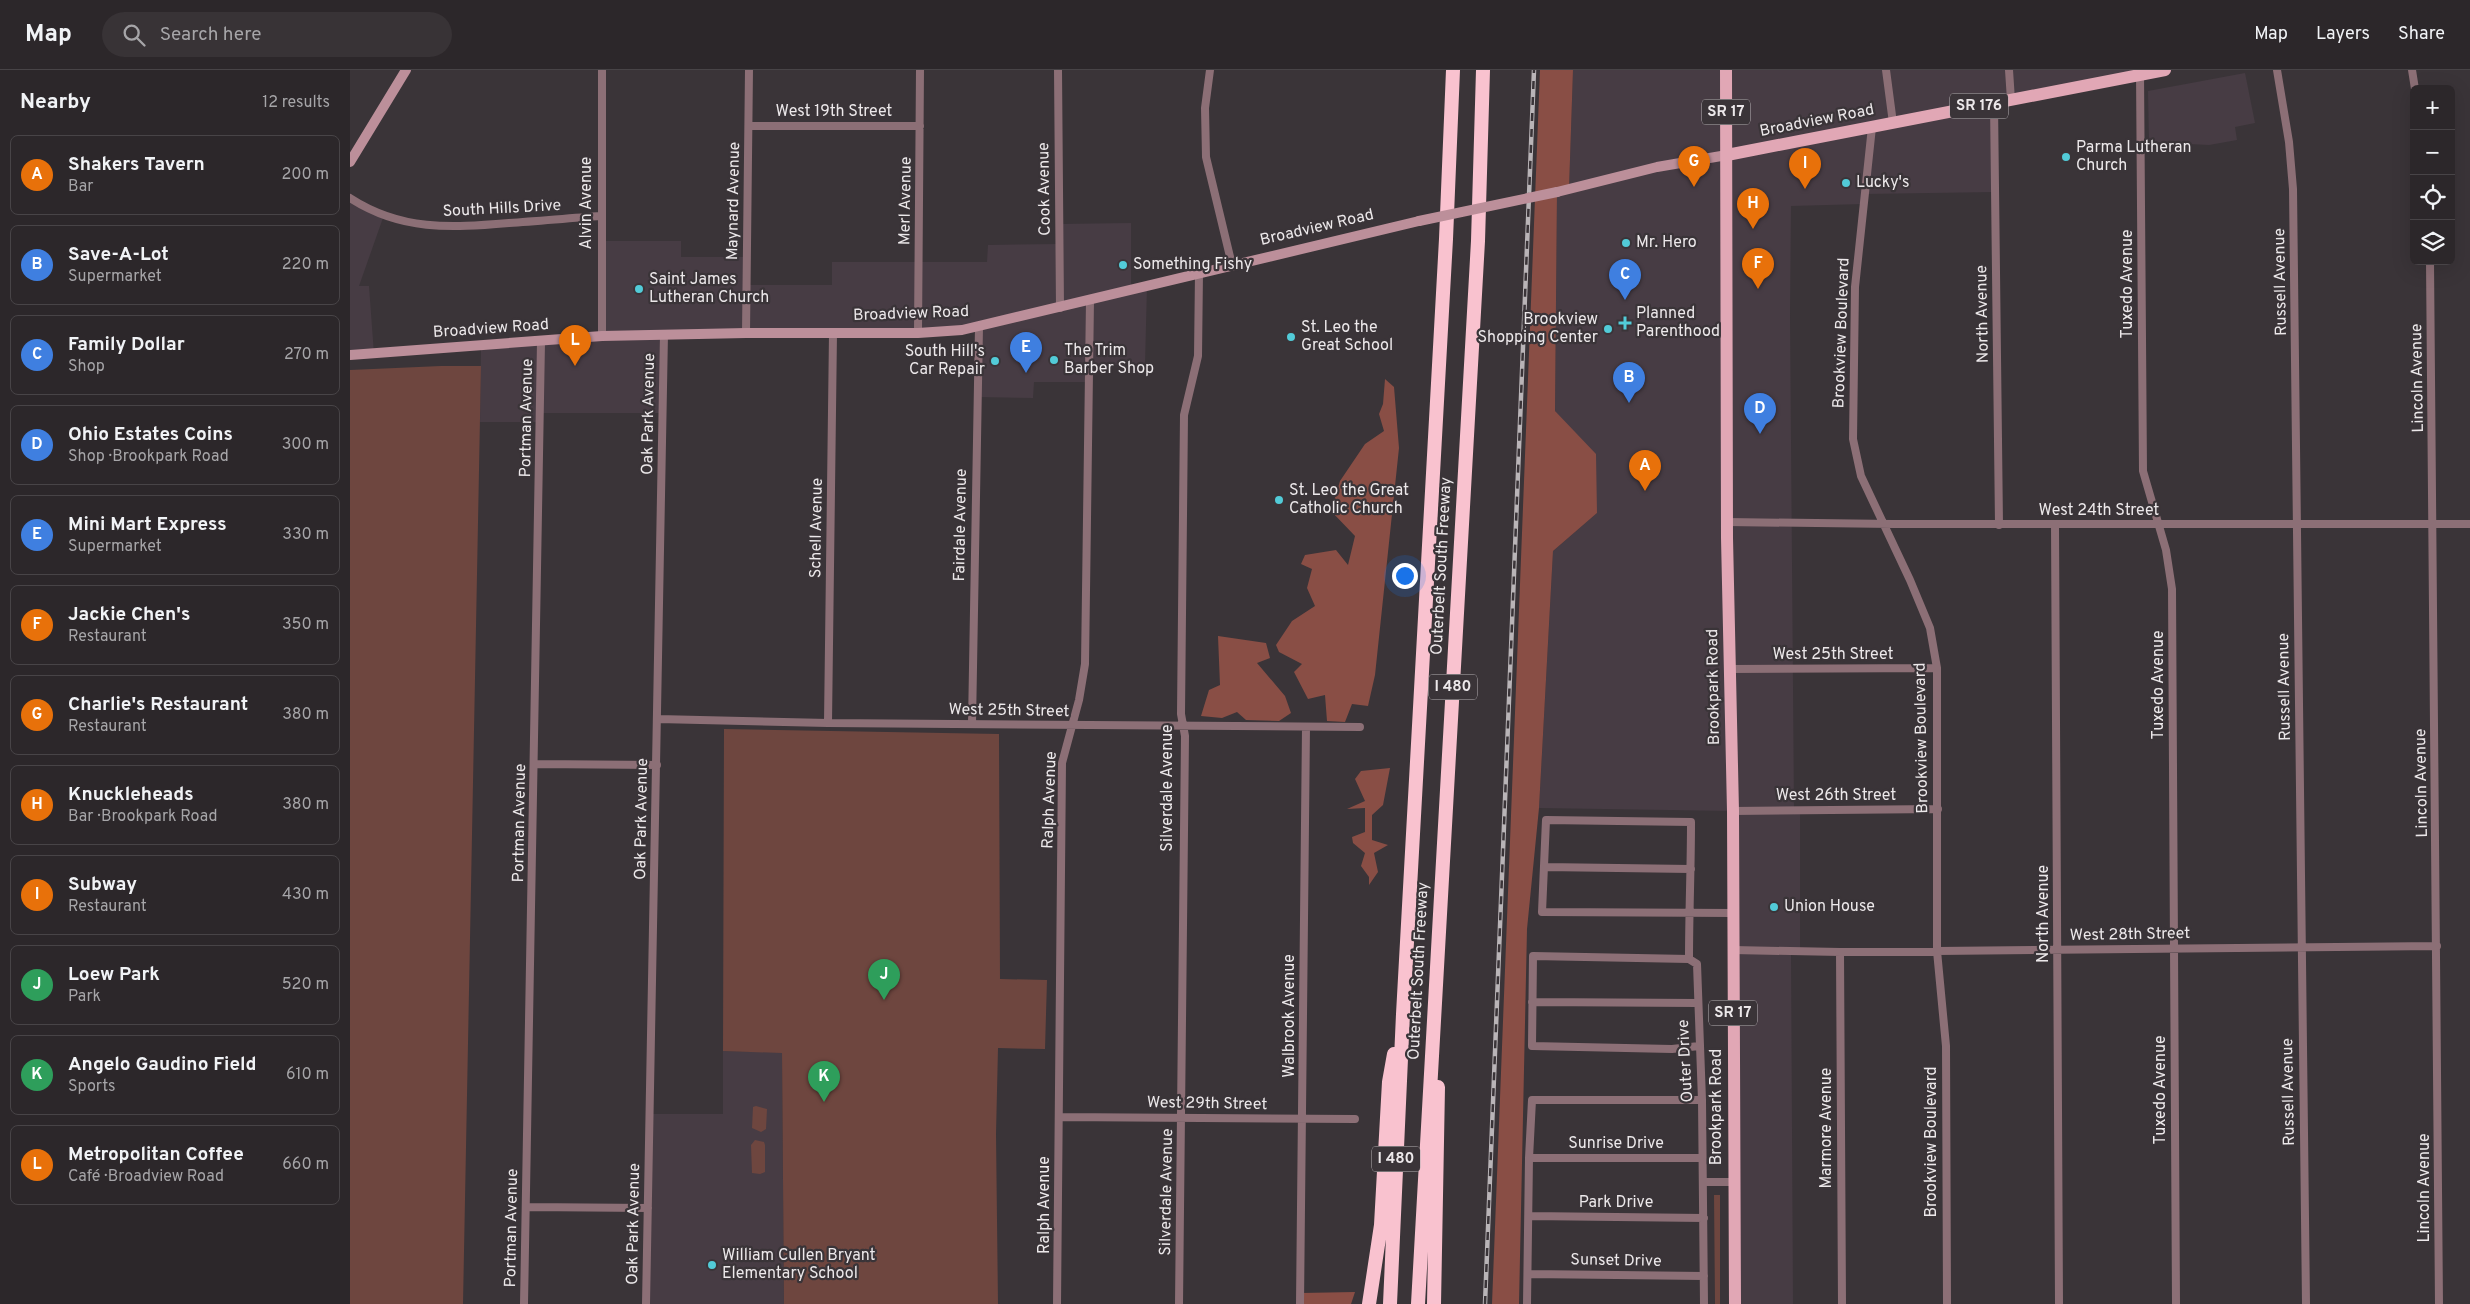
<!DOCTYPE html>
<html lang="en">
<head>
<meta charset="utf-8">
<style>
  :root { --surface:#2c272a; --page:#383336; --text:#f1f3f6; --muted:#a6a5a8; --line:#484447; --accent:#52cbd8 }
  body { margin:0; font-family:Overpass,sans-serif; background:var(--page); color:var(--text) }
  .controls { position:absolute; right:15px; top:15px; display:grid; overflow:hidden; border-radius:8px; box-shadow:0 5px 20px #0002 }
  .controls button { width:45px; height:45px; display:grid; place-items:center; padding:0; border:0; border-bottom:1px solid var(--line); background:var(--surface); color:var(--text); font:25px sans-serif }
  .you { position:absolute; left:1054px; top:505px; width:18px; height:18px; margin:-12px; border:4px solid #fff; border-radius:50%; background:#1a73e8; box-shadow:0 0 0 8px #1a73e833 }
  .badge { display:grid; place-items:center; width:32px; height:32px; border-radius:50%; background:var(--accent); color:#fff; font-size:16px; font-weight:700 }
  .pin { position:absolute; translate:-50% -41px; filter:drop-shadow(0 1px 2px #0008) }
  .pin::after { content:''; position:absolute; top:26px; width:18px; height:15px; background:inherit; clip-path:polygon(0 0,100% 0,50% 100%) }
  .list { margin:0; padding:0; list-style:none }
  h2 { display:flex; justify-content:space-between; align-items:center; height:65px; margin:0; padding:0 20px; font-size:21px }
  h2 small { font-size:16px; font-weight:400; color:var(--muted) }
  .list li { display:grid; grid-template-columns:32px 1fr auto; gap:15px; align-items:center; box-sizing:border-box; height:80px; margin:0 10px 10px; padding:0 10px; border:1px solid var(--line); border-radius:8px }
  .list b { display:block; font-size:19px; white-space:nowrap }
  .list p { margin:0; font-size:16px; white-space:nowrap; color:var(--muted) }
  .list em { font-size:16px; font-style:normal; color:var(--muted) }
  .icon { flex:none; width:28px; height:28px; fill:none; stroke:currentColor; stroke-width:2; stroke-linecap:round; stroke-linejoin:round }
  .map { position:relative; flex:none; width:2120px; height:1234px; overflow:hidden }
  header { display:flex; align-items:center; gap:30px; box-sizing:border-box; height:70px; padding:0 25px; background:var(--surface); border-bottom:1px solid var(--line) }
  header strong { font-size:24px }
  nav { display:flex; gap:28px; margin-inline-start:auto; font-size:18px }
  .search { width:350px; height:45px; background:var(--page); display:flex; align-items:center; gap:12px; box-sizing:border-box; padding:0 18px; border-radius:28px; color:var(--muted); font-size:19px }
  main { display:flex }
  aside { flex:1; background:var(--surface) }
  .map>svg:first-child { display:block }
</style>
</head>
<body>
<header>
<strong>Map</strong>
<div class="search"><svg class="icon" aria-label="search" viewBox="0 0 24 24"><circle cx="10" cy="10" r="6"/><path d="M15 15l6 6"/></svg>Search here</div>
<nav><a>Map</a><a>Layers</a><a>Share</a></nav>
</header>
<main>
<aside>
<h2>Nearby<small>12 results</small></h2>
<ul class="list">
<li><span class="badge" style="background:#e8710a">A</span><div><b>Shakers Tavern</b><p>Bar</p></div><em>200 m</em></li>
<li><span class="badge" style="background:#3f7fe0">B</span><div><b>Save-A-Lot</b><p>Supermarket</p></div><em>220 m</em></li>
<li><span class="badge" style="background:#3f7fe0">C</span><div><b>Family Dollar</b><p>Shop</p></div><em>270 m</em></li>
<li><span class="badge" style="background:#3f7fe0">D</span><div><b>Ohio Estates Coins</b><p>Shop · Brookpark Road</p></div><em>300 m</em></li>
<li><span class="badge" style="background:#3f7fe0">E</span><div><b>Mini Mart Express</b><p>Supermarket</p></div><em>330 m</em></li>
<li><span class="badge" style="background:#e8710a">F</span><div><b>Jackie Chen's</b><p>Restaurant</p></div><em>350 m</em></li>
<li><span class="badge" style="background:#e8710a">G</span><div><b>Charlie's Restaurant</b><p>Restaurant</p></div><em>380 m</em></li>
<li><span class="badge" style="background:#e8710a">H</span><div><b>Knuckleheads</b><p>Bar · Brookpark Road</p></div><em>380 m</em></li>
<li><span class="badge" style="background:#e8710a">I</span><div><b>Subway</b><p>Restaurant</p></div><em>430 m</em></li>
<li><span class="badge" style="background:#2e9e5b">J</span><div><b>Loew Park</b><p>Park</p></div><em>520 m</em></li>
<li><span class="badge" style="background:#2e9e5b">K</span><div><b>Angelo Gaudino Field</b><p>Sports</p></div><em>610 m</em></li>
<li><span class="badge" style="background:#e8710a">L</span><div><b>Metropolitan Coffee</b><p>Café · Broadview Road</p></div><em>660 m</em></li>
</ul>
</aside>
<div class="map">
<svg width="2120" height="1234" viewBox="0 0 2120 1234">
  <rect width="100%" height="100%" fill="#3a3438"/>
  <path fill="#473c44" d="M1223,0h592l-171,33 1,89 -130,2 -1,10 -73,2 -1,109 4,495h6v141l-9,1 2,352h-58l-2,-493 -194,-3 14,-257 44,-38 -42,-102 2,-219 12,-4z
    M1895,3l10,50 -20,4 2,13 -28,5 -60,-3 -1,-51z
    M0,128l34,17 -25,71h10l5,68 -24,1z
    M781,153v67l16,-4 -2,79h-56v17h-55l-1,16 -56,-1 2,-69 -314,6 -2,79h-122l-1,9h-60l1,-75 121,-11 -1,-95h80v16h66v28h85v-23h155l1,-17 72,-1v-20z
    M373,981l59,1 2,252h-138l4,-190h73z"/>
  <path fill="#6e463f" d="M91,296h40l-18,938h-113v-934z
    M374,659l275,5 1,245 47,1 -2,69 -47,-1 -2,86 2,170h-214l-2,-251 -59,-2z
    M406,1036l11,3 -1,20 -5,3 -9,-4 1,-21z
    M405,1070l9,2 1,3v27l-5,2 -8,-1 -1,-28z
    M1364,1125h6v109h-5z"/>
  <path fill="#894e45" d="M1190,0h33l-4,119 -12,3 -2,219 41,43 1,59 -44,38 -14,257 -12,121 -8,375h-27z
    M1035,309l9,8 5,61 -24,227 -7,31 -16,-2 -7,18 -18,-1 -2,-26 -17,4 -14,-27 8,-8 -23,-12 -3,-7 16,-24 23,-15 -8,-18 5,-19 -11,-5 4,-9 31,-5 12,15 7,-29 -24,-25 9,-30 25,-37 19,-13 -5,-17 4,-10z
    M868,566l48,7 4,15 -13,5 28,33 6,17 -12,8 -33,-1 -9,-8 -15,6 -21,-2 8,-26 11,-5z
    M1040,698l-7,37 -11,10v25l16,5 -14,8 4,19 -9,13v-8l-8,-11 4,-13 -12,-10 -1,-6 13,-5v-24l-18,1 18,-8 -10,-22 6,-8z
    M1005,1222l-4,12h-51l1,-11z"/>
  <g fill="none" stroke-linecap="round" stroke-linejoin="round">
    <path stroke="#8c6f76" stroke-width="8" d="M252,0v266
      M708,0l2,238
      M860,0l-5,38 1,49 26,108
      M1536,0l7,53
      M1659,0l2,30
      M1927,0l12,72 4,47 13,1115
      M2062,0l3,19
      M1790,2l3,399 23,79 6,39 4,715
      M1644,33l5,422
      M399,56h171
      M1522,57l-17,160 -2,152 8,37 49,104 20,48 7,40v283l9,95 1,258
      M0,128c51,33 100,30 159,25 31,-2 61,-5 92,-7
      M2080,191l9,1043
      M396,263l3,-263
      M568,263l2,-263
      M1377,452l166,2h577
      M1705,454l4,780
      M1379,599l208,-1
      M308,649l170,4 532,4
      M478,653l5,-390
      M622,654l7,-397
      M185,694l122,1
      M1383,741l205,-2
      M1194,797l147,2
      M1383,880l107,2 597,-6
      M1490,882l2,352
      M1339,889l-156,-3 -1,90 140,3 27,-3
      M1182,932l165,1
      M709,1047l296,2
      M1179,1088h173
      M1353,1112h31
      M177,1137l121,1
      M1179,1146l175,2
      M1179,1204l175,2
      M174,1234l17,-962
      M296,1234l18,-970
      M707,1234l5,-541 17,-63 6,-36 5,-364
      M829,1234l6,-568 -4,-22 3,-299 14,-59 1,-83
      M950,1234l6,-577
      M1177,1234l2,-146 3,-58h170
      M1354,1234l-2,-204 -5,-136 -8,-5c0,-46 2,-92 2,-137l-145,-2 -4,92 191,1"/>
    <path stroke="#bc8f9a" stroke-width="10" d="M0,92l56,-92
      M1207,122l100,-25 70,-12
      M0,285l252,-19 144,-3h172l44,-3 457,-109"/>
    <path stroke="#e1a7b5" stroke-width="12" d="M1376,0l1,468 6,273 2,493
      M1377,85l438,-85"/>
    <path stroke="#f9c2cf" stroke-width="14" d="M1019,1234l12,-79 8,-143 5,-28
      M1040,1234l13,-290 43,-775 7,-169
      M1068,1234l60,-1063 5,-171
      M1084,1234l4,-217"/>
    <g stroke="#b9b4b7" stroke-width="4.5">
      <path id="rail" d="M1135,1234l49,-1234"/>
    </g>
    <use href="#rail" stroke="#3a3438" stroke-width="2.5" stroke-dasharray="8" stroke-linecap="butt"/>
    <path stroke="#bc8f9a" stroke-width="10" d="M1069,151l138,-29"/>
  </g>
  <g fill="#52cbd8" stroke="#3a3438" stroke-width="2">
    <circle cx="1716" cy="87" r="5"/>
    <circle cx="1496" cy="113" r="5"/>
    <circle cx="1276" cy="173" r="5"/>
    <circle cx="773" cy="195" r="5"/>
    <circle cx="289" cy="219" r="5"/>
    <path d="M1272.5 245.5h5v5h5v5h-5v5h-5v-5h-5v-5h5z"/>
    <circle cx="1258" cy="259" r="5"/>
    <circle cx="941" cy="267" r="5"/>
    <circle cx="704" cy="290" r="5"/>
    <circle cx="645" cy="291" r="5"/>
    <circle cx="929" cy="430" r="5"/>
    <circle cx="1424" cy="837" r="5"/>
    <circle cx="362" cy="1195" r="5"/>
  </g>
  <g text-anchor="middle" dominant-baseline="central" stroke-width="4.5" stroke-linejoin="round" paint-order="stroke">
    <g fill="#3a3438" stroke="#b7b2b5" stroke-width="1">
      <rect x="1600" y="23.5" width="58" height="25" rx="4"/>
      <rect x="1352" y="29.5" width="48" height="25" rx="4"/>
      <rect x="1079" y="604.5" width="48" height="25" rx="4"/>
      <rect x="1359" y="930.5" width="48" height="25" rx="4"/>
      <rect x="1022" y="1076.5" width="48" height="25" rx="4"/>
    </g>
    <g font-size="15" font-weight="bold" fill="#ece8ea">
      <text x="1629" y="36">SR 176</text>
      <text x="1376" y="42">SR 17</text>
      <text x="1103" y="617">I 480</text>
      <text x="1383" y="943">SR 17</text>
      <text x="1046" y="1089">I 480</text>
    </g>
    <g font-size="16" fill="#ece8ea" stroke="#3a3438">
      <text x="484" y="42">West 19th Street</text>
      <text transform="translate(1467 51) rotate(-11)">Broadview Road</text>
      <text transform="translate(695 119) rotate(-91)">Cook Avenue</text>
      <text transform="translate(384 131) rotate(-89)">Maynard Avenue</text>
      <text transform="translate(556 131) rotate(-89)">Merl Avenue</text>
      <text transform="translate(237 133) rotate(-90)">Alvin Avenue</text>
      <text transform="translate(152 139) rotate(-3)">South Hills Drive</text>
      <text transform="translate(967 158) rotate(-13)">Broadview Road</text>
      <text transform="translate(1931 212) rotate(-91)">Russell Avenue</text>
      <text transform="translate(1778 214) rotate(-90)">Tuxedo Avenue</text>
      <text transform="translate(561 244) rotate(-2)">Broadview Road</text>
      <text transform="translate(1633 244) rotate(-91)">North Avenue</text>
      <text transform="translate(141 259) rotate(-4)">Broadview Road</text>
      <text transform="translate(1492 263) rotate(-88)">Brookview Boulevard</text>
      <text transform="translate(2068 308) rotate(-91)">Lincoln Avenue</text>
      <text transform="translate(299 344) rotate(-89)">Oak Park Avenue</text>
      <text transform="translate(177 348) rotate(-89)">Portman Avenue</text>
      <text x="1749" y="441">West 24th Street</text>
      <text transform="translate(611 455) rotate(-89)">Fairdale Avenue</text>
      <text transform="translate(467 458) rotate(-89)">Schell Avenue</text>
      <text transform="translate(1092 496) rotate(-87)">Outerbelt South Freeway</text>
      <text x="1483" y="585">West 25th Street</text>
      <text transform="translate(1809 615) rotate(-90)">Tuxedo Avenue</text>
      <text transform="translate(1364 617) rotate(-91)">Brookpark Road</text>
      <text transform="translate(1935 617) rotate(-91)">Russell Avenue</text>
      <text transform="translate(659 641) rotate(1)">West 25th Street</text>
      <text transform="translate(1572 668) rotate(-91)">Brookview Boulevard</text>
      <text transform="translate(2072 713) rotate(-91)">Lincoln Avenue</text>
      <text transform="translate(818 718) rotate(-90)">Silverdale Avenue</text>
      <text x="1486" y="726">West 26th Street</text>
      <text transform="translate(700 730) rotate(-88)">Ralph Avenue</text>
      <text transform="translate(292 749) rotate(-89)">Oak Park Avenue</text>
      <text transform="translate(170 753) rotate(-89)">Portman Avenue</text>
      <text transform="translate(1694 844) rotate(-90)">North Avenue</text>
      <text transform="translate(1780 865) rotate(-1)">West 28th Street</text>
      <text transform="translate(1069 901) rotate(-87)">Outerbelt South Freeway</text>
      <text transform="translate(940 946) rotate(-90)">Walbrook Avenue</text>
      <text transform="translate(1336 991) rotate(-93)">Outer Drive</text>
      <text transform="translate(1811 1020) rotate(-90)">Tuxedo Avenue</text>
      <text transform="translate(1939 1022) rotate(-91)">Russell Avenue</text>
      <text transform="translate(857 1034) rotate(1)">West 29th Street</text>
      <text transform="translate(1367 1037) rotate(-90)">Brookpark Road</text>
      <text transform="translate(1477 1058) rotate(-90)">Marmore Avenue</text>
      <text transform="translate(1582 1072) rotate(-90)">Brookview Boulevard</text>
      <text x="1266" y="1074">Sunrise Drive</text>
      <text transform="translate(2075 1118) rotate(-90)">Lincoln Avenue</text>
      <text transform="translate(817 1122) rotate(-89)">Silverdale Avenue</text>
      <text x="1266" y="1133">Park Drive</text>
      <text transform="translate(695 1135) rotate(-90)">Ralph Avenue</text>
      <text transform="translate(284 1154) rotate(-89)">Oak Park Avenue</text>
      <text transform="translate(162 1158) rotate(-89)">Portman Avenue</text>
      <text transform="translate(1266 1191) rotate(1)">Sunset Drive</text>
    </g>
    <g font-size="16" fill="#ece8ea" stroke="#3a3438" text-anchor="start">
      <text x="1726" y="78">Parma Lutheran<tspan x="1726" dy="18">Church</tspan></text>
      <text x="1506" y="113">Lucky's</text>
      <text x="1286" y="173">Mr. Hero</text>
      <text x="783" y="195">Something Fishy</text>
      <text x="299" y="210">Saint James<tspan x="299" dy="18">Lutheran Church</tspan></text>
      <text x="1286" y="244">Planned<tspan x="1286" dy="18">Parenthood</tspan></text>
      <text x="1248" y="250" text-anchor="end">Brookview<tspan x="1248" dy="18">Shopping Center</tspan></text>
      <text x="951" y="258">St. Leo the<tspan x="951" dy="18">Great School</tspan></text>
      <text x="714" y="281">The Trim<tspan x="714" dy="18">Barber Shop</tspan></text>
      <text x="635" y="282" text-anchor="end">South Hill's<tspan x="635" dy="18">Car Repair</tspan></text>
      <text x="939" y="421">St. Leo the Great<tspan x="939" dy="18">Catholic Church</tspan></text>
      <text x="1434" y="837">Union House</text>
      <text x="372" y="1186">William Cullen Bryant<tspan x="372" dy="18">Elementary School</tspan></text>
    </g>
  </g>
</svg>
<div class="controls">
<button>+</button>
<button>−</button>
<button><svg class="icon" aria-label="locate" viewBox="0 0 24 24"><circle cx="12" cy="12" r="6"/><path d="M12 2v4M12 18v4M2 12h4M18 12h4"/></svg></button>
<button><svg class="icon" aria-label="layers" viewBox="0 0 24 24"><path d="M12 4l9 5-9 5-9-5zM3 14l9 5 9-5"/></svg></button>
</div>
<div class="you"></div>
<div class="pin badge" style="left:1295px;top:421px;background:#e8710a">A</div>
<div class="pin badge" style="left:1279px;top:333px;background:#3f7fe0">B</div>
<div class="pin badge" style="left:1275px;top:230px;background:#3f7fe0">C</div>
<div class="pin badge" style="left:1410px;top:364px;background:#3f7fe0">D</div>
<div class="pin badge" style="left:676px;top:303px;background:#3f7fe0">E</div>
<div class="pin badge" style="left:1408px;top:219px;background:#e8710a">F</div>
<div class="pin badge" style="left:1344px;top:117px;background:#e8710a">G</div>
<div class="pin badge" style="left:1403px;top:159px;background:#e8710a">H</div>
<div class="pin badge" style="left:1455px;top:119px;background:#e8710a">I</div>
<div class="pin badge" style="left:534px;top:930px;background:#2e9e5b">J</div>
<div class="pin badge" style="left:474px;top:1032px;background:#2e9e5b">K</div>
<div class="pin badge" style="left:225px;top:296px;background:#e8710a">L</div>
</div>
</main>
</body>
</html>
